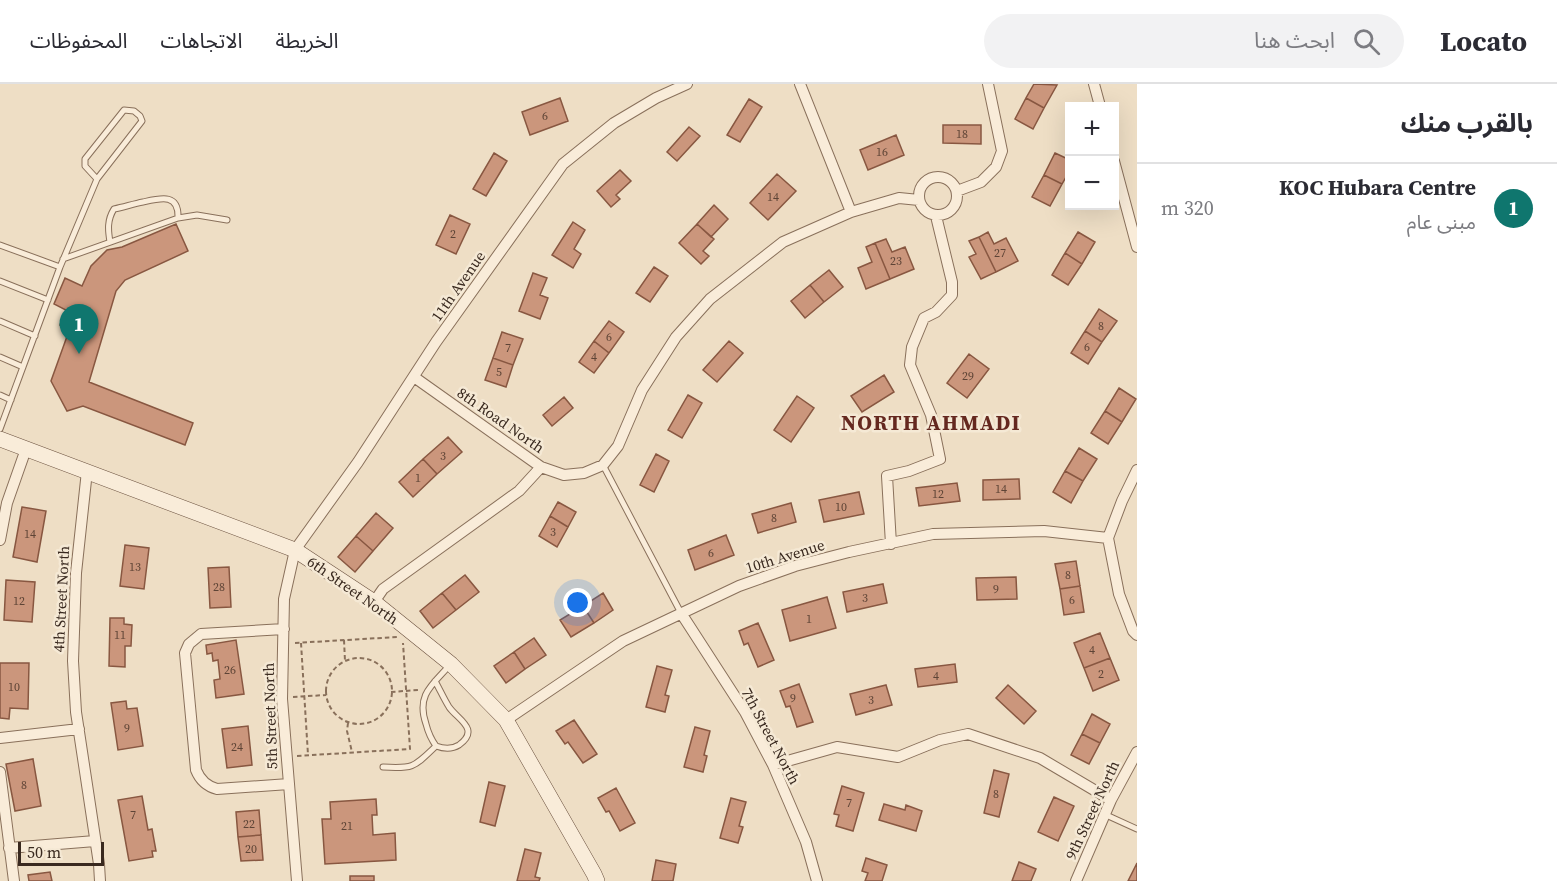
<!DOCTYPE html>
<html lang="ar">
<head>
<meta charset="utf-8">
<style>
  :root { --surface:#fff; --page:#f2f2f3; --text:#2b2b33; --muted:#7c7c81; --line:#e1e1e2; --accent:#0f766e }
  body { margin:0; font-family:"Source Serif 4","Noto Sans Arabic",serif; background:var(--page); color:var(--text); direction:rtl }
  .controls { position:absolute; right:18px; top:18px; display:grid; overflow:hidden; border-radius:0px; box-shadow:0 6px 24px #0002 }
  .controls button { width:54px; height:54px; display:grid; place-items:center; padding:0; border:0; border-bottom:2px solid var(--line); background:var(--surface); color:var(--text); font:30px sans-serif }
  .scale { position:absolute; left:18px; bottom:15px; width:86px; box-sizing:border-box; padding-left:6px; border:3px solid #39291f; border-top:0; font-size:16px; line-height:21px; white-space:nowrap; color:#39291f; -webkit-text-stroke:4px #f5e9d5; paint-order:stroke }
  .you { position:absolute; left:578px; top:519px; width:21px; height:21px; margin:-15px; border:4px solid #fff; border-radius:50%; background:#1a73e8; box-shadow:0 0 0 9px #1a73e833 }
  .badge { display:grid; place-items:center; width:39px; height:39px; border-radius:50%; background:var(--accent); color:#fff; font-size:20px; font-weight:700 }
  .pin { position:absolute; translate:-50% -50px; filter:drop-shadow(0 2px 3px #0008) }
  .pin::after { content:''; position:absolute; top:32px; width:21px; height:18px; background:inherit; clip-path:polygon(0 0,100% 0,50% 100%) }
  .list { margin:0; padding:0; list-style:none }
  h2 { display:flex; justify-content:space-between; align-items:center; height:78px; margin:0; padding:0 24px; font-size:26px }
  h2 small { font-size:20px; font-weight:400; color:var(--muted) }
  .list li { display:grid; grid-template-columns:39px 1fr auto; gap:18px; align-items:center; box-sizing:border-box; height:90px; padding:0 24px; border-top:2px solid var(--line) }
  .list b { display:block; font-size:22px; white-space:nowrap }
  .list p { margin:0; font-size:20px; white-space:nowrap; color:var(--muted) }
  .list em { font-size:20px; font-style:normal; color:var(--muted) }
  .icon { flex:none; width:33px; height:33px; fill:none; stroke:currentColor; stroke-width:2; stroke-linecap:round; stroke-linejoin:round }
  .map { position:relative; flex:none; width:1137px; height:797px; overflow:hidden; direction:ltr }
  header { display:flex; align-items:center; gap:36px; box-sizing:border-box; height:84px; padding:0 30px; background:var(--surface); border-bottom:2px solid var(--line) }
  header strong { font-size:28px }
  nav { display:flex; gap:33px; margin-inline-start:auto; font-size:21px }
  .search { width:420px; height:54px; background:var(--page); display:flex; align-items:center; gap:15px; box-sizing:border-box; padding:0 21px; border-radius:33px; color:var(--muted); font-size:22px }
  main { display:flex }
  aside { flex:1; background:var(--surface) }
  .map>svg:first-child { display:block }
</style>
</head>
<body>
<header>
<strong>Locato</strong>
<div class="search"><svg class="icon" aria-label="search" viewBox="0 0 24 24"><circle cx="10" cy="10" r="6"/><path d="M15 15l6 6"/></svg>ابحث هنا</div>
<nav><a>الخريطة</a><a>الاتجاهات</a><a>المحفوظات</a></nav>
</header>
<main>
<aside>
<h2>بالقرب منك<small></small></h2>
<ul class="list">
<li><span class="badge">1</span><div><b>KOC Hubara Centre</b><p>مبنى عام</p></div><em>320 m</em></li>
</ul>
</aside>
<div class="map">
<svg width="1137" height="797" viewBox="0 0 1137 797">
  <rect width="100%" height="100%" fill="#eedec5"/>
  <path fill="#cb967c" stroke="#885741" stroke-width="1.5" d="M1034,0l23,1 -13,23 -18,-10z
    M560,14l8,23 -38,14 -8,-23z
    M1026,14l18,10 -11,21 -18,-10z
    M749,15l13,8 -22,35 -13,-7z
    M943,41h38v19l-38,-1z
    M689,43l11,9 -23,25 -10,-9z
    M896,51l8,20 -36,15 -8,-20z
    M494,69l13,8 -21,35 -13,-7z
    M1055,69l15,7v10l-8,14 -18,-9z
    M620,86l11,11 -15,14 4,4 -9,8 -14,-16z
    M777,90l19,17 -28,29 -18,-17z
    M1044,91l18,9 -12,22 -18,-9z
    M714,121l14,14 -17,18 -14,-13z
    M450,131l20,9 -14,30 -20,-9z
    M573,138l12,8 -11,19 7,5 -8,14 -21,-13z
    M176,140l12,27 -63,29 -9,11 -27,91 104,41 -8,22 -102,-39 -16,5 -16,-30 19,-53 -10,-3 6,-15 -12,-6 11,-26 17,8 9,-20 16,-16 15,-3z
    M697,140l17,15 -11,12 6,5 -8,8 -22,-21z
    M988,148l6,12 12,-6 12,23 -22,11 -17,-35z
    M1078,148l17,10 -13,22 -17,-11z
    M979,153l17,35 -15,7 -12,-22 7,-3 -7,-13z
    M886,155l6,13 13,-5 9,22 -24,10 -15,-36z
    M875,159l15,36 -24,10 -8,-21 14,-6 -6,-15z
    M1065,169l17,11 -14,21 -16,-10z
    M654,183l14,9 -18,26 -14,-9z
    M829,186l14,17 -19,15 -14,-17z
    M533,189l14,5 -7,17 8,3 -8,21 -21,-8z
    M810,201l14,17 -19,16 -14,-17z
    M1099,225l18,12 -15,21 -17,-11z
    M609,237l15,11 -15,21 -15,-12z
    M1085,247l17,11 -14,22 -17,-11z
    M502,248l21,7 -10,26 -20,-7z
    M594,257l15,12 -15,20 -15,-11z
    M729,257l14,12 -26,29 -14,-12z
    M969,270l20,15 -22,29 -20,-15z
    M493,274l20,7 -7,22 -21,-7z
    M884,291l10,17 -32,20 -11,-16z
    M1119,304l17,11 -14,23 -17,-11z
    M688,311l14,8 -20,35 -14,-8z
    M797,312l17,12 -23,34 -17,-12z
    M564,313l9,11 -21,18 -9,-11z
    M1105,327l17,11 -14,22 -17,-11z
    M448,353l14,15 -25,22 -14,-15z
    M1079,364l18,11 -14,22 -18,-10z
    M656,370l13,7 -15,31 -14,-7z
    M423,375l14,15 -24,23 -14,-15z
    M1065,387l18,10 -12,22 -18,-11z
    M1019,395l1,20 -37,1v-20z
    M957,399l3,18 -41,5 -3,-18z
    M859,408l5,22 -40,8 -5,-22z
    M558,418l18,10 -8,15 -18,-11z
    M791,419l5,19 -38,11 -6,-19z
    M22,423l24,4 -9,51 -24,-5z
    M376,429l17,15 -20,23 -17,-15z
    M550,432l18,11 -11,20 -18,-11z
    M726,451l8,20 -39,15 -7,-20z
    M356,452l17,15 -18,21 -17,-15z
    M125,461l24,3 -5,41 -24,-3z
    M1076,477l4,25 -20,3 -5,-25z
    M229,483l2,40 -21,1 -2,-40z
    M465,491l14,17 -23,18 -14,-17z
    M1016,493l1,22 -40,1 -1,-22z
    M6,496l29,2 -3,40 -28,-2z
    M883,500l4,19 -40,9 -4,-20z
    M1080,502l4,26 -20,3 -4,-26z
    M442,509l14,17 -23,18 -13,-17z
    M603,509l10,17 -19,13 -11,-17z
    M827,513l9,31 -46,13 -8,-31z
    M583,522l11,17 -23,14 -11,-17z
    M110,534h14v6l8,1 -1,21h-6v21l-16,-1z
    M758,539l16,37 -16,7 -10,-24 -4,2 -5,-14z
    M1100,549l10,25 -26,10 -10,-25z
    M534,554l12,17 -21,14 -11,-17z
    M236,556l8,54 -28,4 -2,-18 6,-1 -2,-19 -5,1 -1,-8 -5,1 -1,-9z
    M514,568l11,17 -19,14 -12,-17z
    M1110,574l9,22 -26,11 -9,-23z
    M0,579h29l-1,46 -18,-1 -1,11 -9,-1z
    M955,580l2,18 -39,5 -3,-18z
    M657,582l15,4 -7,25 4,1 -4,16 -19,-5z
    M799,600l14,38 -16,5 -7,-21 -4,1 -6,-16z
    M886,601l6,20 -36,10 -6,-21z
    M1008,601l28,26 -12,13 -28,-26z
    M126,617l1,8 10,-1 6,38 -25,4 -7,-47z
    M1092,630l18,10 -10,19 -18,-9z
    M574,636l23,34 -14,9 -15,-21 -3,2 -9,-13z
    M248,642l4,39 -25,3 -5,-39z
    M695,643l15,4 -6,24 3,1 -4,16 -19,-5z
    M1082,650l18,9 -11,21 -18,-9z
    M33,675l8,47 -26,5 -9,-47z
    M994,686l15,4 -10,43 -15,-4z
    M489,698l16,4 -10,40 -15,-4z
    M842,702l22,7 -11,38 -17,-5 3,-11 -5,-1z
    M616,704l19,35 -15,8 -11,-20 -3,1 -8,-14z
    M142,712l6,34 4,-1 4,22h-4l1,6 -24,4 -11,-61z
    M1054,713l20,9 -16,35 -20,-9z
    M731,714l15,4 -7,24 4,1 -5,16 -18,-5z
    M376,715l1,16h-5l1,20 22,-2 1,27 -71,4 -3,-45h9l-1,-17z
    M884,720l21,6 1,-5 16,6 -6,20 -37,-11z
    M259,726l2,25 -23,2 -2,-25z
    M261,751l2,25 -22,1 -3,-24z
    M525,765l16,4 -6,24 5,1 -1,3h-22z
    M866,774l21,7 -5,16h-17l3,-8 -6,-2z
    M656,776l20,4 -3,17h-21z
    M1019,778l17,7 -5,12h-19z
    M1137,779v18h-9z
    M50,788l2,9h-23l-1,-6z
    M350,792h24v5h-24z"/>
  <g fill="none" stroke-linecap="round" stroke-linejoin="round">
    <g stroke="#89705b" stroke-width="7">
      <path id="lane" d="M110,158c-2,-12 -3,-22 4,-33 10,-2 19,-5 29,-7 18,-4 36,-9 35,16
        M0,161l60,22
        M63,175l115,-41 19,-3 30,5
        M0,197l48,19
        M0,237l35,15
        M0,273l23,10
        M0,311l11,5
        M0,345l60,-162 37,-88 45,-58 -2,-5 -6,-5 -10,-1 -39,49v7l12,13
        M603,381l78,148
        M435,597c5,9 9,18 14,26 8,12 32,22 10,38 -8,5 -15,4 -23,1 -5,-7 -8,-14 -10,-22 -10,-29 6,-39 24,-59
        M383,683c31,2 31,0 53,-21
        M1104,730l33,15"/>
    </g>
    <g stroke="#89705b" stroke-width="12">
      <path id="street" d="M800,0l51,128
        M1094,0l6,22
        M1114,77l23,86
        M919 112a19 19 0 1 1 38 0a19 19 0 1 1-38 0Z
        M957,107l24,-9 15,-15 6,-16 -14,-67
        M414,293l127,90 23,8 20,-2 19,-8 15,-19 24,-56 34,-53 34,-38 73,-57 68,-30 48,-14 20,2
        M1137,386l-15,31 -14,37 11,56 14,37 4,4
        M87,387l-11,102 -3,88 3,51 23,152 1,17
        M0,456l7,-37 19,-54
        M891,460l-4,-68 22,-5 31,-12 -9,-44 -21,-50 2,-18 12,-29 12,-6 16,-17v-13l-16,-66
        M374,518l9,-13 136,-98 22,-24
        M681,529l64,99 28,53 33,77 11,39
        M284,545l-83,5 -12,10 -4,9 11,117c4,10 10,16 21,19l72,-5
        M506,636l117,-79 116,-55 56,-20 54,-14 84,-18 111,-3 64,7
        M0,654l79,-9
        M773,681l64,-18 61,10 42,-17 28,-6 72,24 71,42
        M0,688l14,109
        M9,764l86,-7
        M297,797l-15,-182 2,-100 11,-49 63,-88 78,-120 127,-178 51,-41 42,-25 31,-14
        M1076,797l35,-81 26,-48"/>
    </g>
    <g stroke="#6b513f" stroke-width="16">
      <path id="secondary" d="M0,355l295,111 79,52 77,62 55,56 88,154 3,7"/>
    </g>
    <path stroke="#89705b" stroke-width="2" stroke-dasharray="4.5 3" stroke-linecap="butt" d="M344,556l1,21
      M295,559l102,-6
      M301,559l7,112
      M326 607a33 33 0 1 1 66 0a33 33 0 1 1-66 0Z
      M391,608l27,-2
      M293,613l33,-2
      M348,639l-1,8 5,21
      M297,672l113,-7 -7,-106"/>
    <use href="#lane" stroke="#f9ecd9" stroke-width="5"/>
    <use href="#street" stroke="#f9ecd9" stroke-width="10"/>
    <use href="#secondary" stroke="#f9ecd9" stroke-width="15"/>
  </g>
  <g text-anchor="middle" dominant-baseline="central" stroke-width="5" stroke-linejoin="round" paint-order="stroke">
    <g font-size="12" fill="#5e4436">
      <text x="545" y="32">6</text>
      <text x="962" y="50">18</text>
      <text x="882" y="68">16</text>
      <text x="773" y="113">14</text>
      <text x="453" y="150">2</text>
      <text x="1000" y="169">27</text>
      <text x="896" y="177">23</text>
      <text x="1101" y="242">8</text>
      <text x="609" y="253">6</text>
      <text x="1087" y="263">6</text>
      <text x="508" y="264">7</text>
      <text x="594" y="273">4</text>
      <text x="499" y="288">5</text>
      <text x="968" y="292">29</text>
      <text x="443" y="372">3</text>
      <text x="418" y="394">1</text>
      <text x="1001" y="405">14</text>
      <text x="938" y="410">12</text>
      <text x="841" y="423">10</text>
      <text x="774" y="434">8</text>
      <text x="553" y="448">3</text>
      <text x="30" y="450">14</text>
      <text x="711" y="469">6</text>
      <text x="135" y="483">13</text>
      <text x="1068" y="491">8</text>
      <text x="219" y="503">28</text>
      <text x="996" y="505">9</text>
      <text x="865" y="514">3</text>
      <text x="1072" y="516">6</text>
      <text x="19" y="517">12</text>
      <text x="809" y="535">1</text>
      <text x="120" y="551">11</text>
      <text x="1092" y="566">4</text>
      <text x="230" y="586">26</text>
      <text x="1101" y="590">2</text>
      <text x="936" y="592">4</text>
      <text x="14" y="603">10</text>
      <text x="793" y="614">9</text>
      <text x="871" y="616">3</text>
      <text x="127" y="644">9</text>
      <text x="237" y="663">24</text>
      <text x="24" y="701">8</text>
      <text x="996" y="710">8</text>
      <text x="849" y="719">7</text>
      <text x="133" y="731">7</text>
      <text x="249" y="740">22</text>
      <text x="347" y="742">21</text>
      <text x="251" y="765">20</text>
    </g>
    <g font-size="15" fill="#39291f" stroke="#f5e9d5">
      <text transform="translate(458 202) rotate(-55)">11th Avenue</text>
      <text transform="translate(501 336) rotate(35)">8th Road North</text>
      <text transform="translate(785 472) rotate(-17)">10th Avenue</text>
      <text transform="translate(353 506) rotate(35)">6th Street North</text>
      <text transform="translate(61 515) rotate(-87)">4th Street North</text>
      <text transform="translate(270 632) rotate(-92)">5th Street North</text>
      <text transform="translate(771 652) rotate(62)">7th Street North</text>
      <text transform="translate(1092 726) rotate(-65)">9th Street North</text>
    </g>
    <g font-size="21" font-weight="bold" letter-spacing="1.5" fill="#65281f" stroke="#f5e9d5">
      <text x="931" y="338">NORTH AHMADI</text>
    </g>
  </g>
</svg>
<div class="controls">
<button>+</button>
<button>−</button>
</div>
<div class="scale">50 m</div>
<div class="you"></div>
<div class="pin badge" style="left:79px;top:270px">1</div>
</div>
</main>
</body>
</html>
